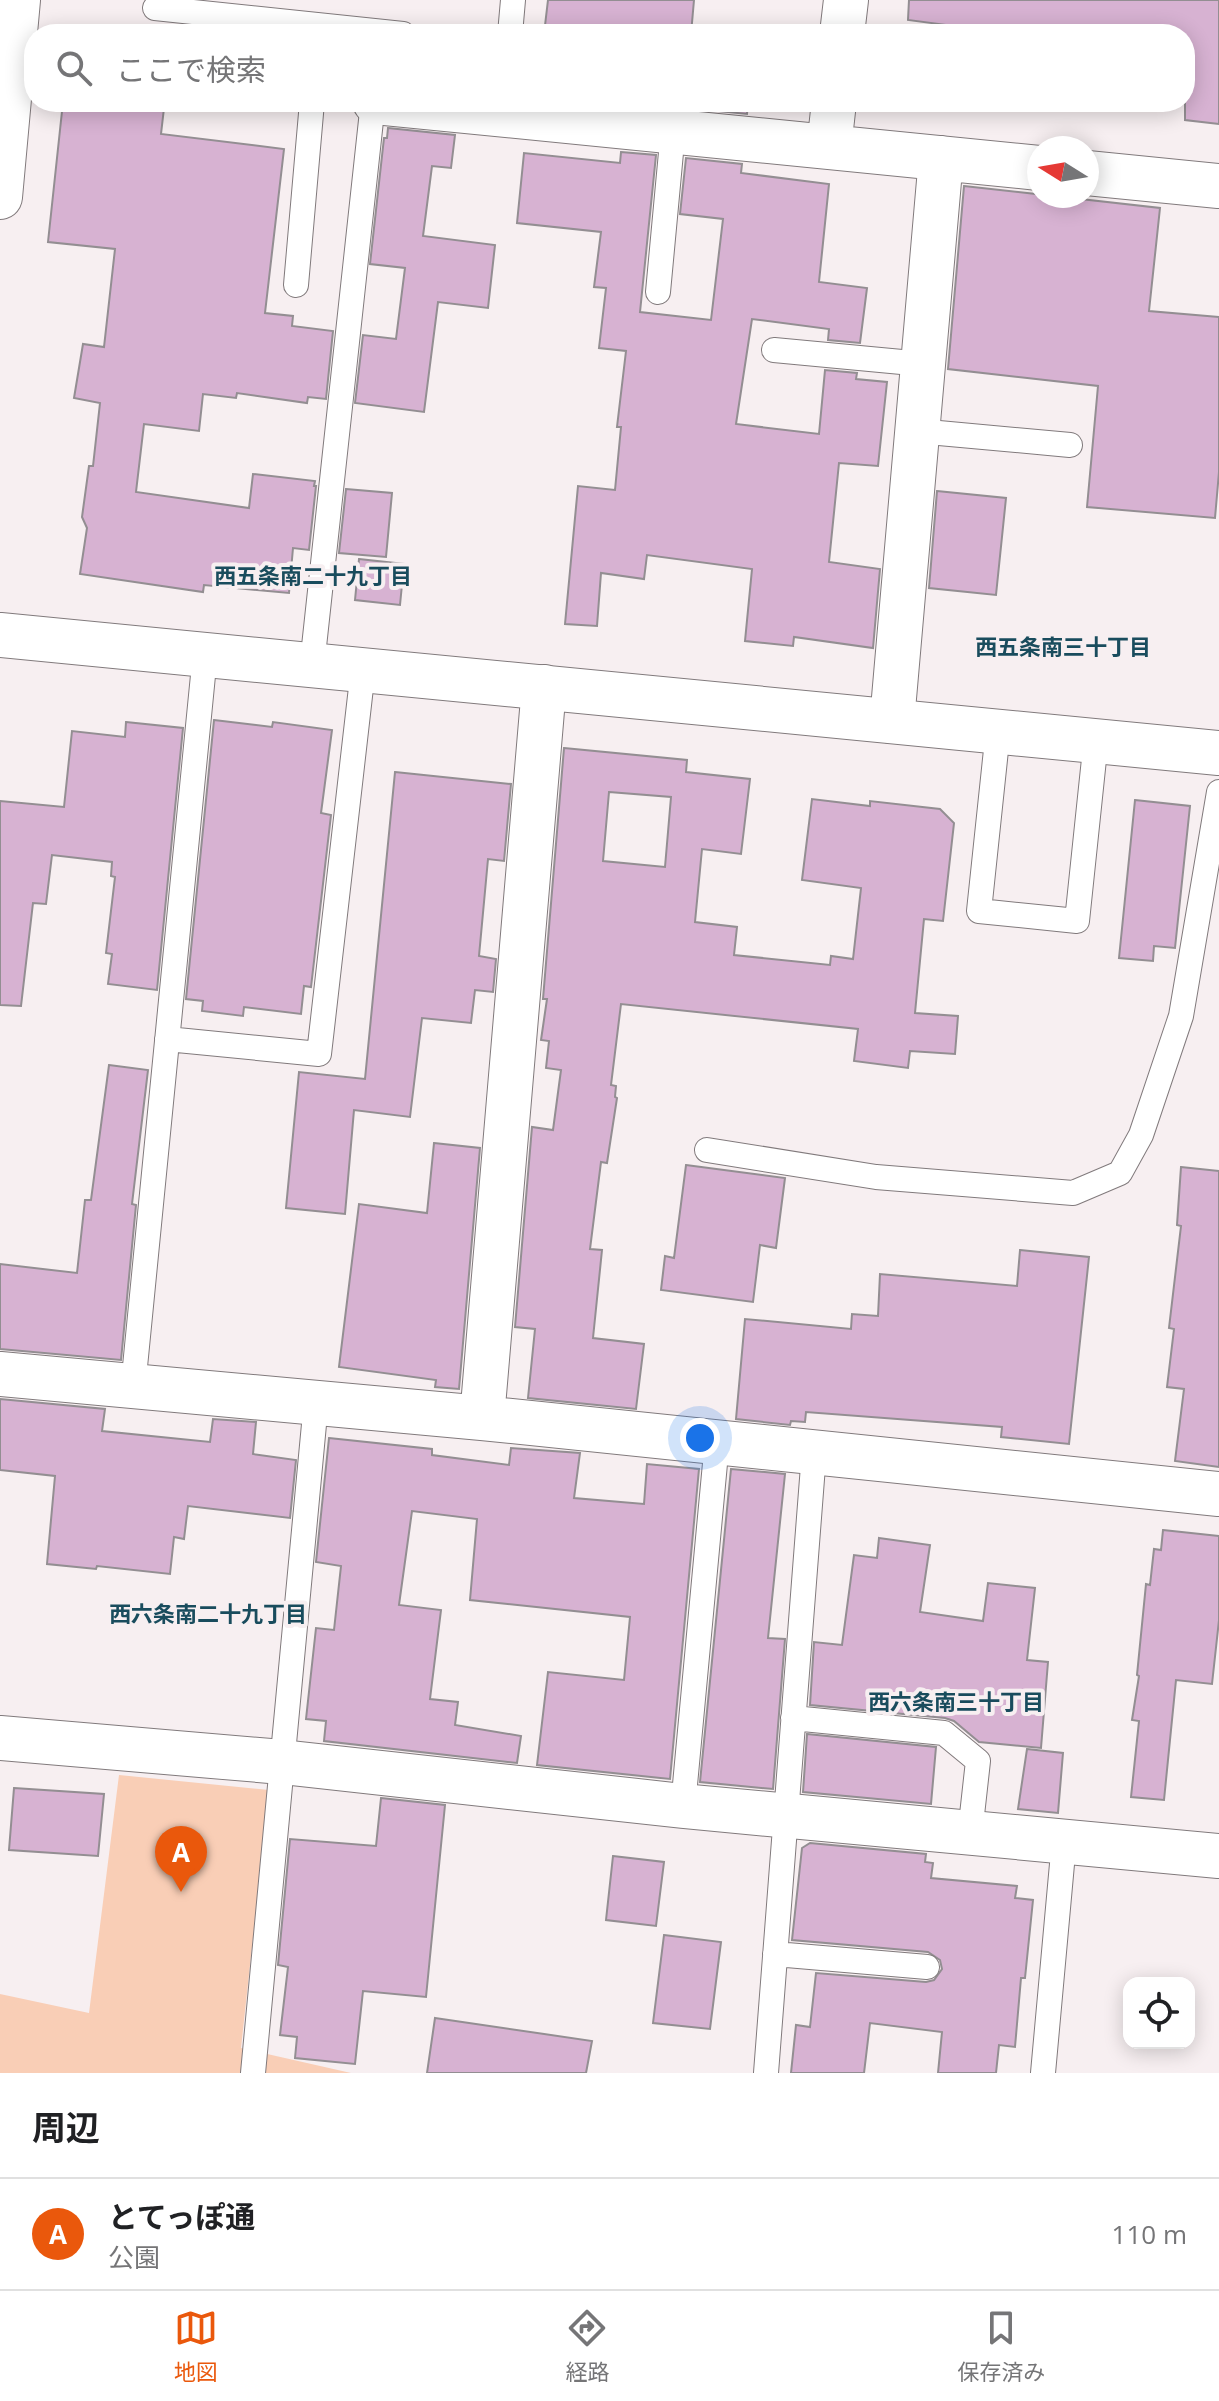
<!DOCTYPE html>
<html lang="ja">
<head>
<meta charset="utf-8">
<style>
  :root { --surface:#fff; --page:#f2f2f2; --text:#202124; --muted:#757577; --line:#e0e0e0; --accent:#ea580c }
  body { margin:0; font-family:"Open Sans","Noto Sans JP",sans-serif; background:var(--page); color:var(--text) }
  .controls { position:absolute; right:24px; bottom:24px; display:grid; overflow:hidden; border-radius:16px; box-shadow:0 4px 20px #0003 }
  .controls button { width:72px; height:72px; display:grid; place-items:center; padding:0; border:0; border-bottom:2px solid var(--line); background:var(--surface); color:var(--text); font:40px sans-serif }
  .compass { position:absolute; left:1027px; top:136px; width:72px; height:72px; border-radius:50%; background:var(--surface); box-shadow:0 4px 20px #0003; rotate:281deg }
  .you { position:absolute; left:700px; top:1438px; width:28px; height:28px; margin:-20px; border:6px solid #fff; border-radius:50%; background:#1a73e8; box-shadow:0 0 0 12px #1a73e833 }
  .badge { display:grid; place-items:center; width:52px; height:52px; border-radius:50%; background:var(--accent); color:#fff; font-size:26px; font-weight:700 }
  .pin { position:absolute; translate:-50% -66px; filter:drop-shadow(0 2px 4px #0008) }
  .pin::after { content:''; position:absolute; top:42px; width:28px; height:24px; background:inherit; clip-path:polygon(0 0,100% 0,50% 100%) }
  .list { margin:0; padding:0; list-style:none }
  h2 { display:flex; justify-content:space-between; align-items:center; height:104px; margin:0; padding:0 32px; font-size:34px }
  h2 small { font-size:26px; font-weight:400; color:var(--muted) }
  .list li { display:grid; grid-template-columns:52px 1fr auto; gap:24px; align-items:center; box-sizing:border-box; height:112px; padding:0 32px; border-top:2px solid var(--line) }
  .list b { display:block; font-size:30px; white-space:nowrap }
  .list p { margin:0; font-size:26px; white-space:nowrap; color:var(--muted) }
  .list em { font-size:26px; font-style:normal; color:var(--muted) }
  .icon { flex:none; width:44px; height:44px; fill:none; stroke:currentColor; stroke-width:2; stroke-linecap:round; stroke-linejoin:round }
  .map { position:relative; flex:none; width:1219px; height:2073px; overflow:hidden }
  .search { position:absolute; background:var(--surface); box-shadow:0 4px 20px #0003; left:24px; right:24px; top:24px; height:88px; display:flex; align-items:center; gap:20px; box-sizing:border-box; padding:0 28px; border-radius:32px; color:var(--muted); font-size:30px }
  .sheet { height:216px; background:var(--surface) }
  nav { display:flex; justify-content:space-around; align-items:center; box-sizing:border-box; height:112px; border-top:2px solid var(--line); background:var(--surface); font-size:22px; color:var(--muted) }
  nav a { display:grid; justify-items:center; gap:4px }
  nav .on { color:var(--accent) }
  .map>svg:first-child { display:block }
</style>
</head>
<body>
<div class="map">
<svg width="1219" height="2073" viewBox="0 0 1219 2073">
  <rect width="100%" height="100%" fill="#f7eff1"/>
  <path fill="#f9ceb6" d="M119,1775l150,15 -28,258 110,25h-351v-79l89,19z"/>
  <path fill="#d7b2d2" stroke="#938e92" stroke-width="2" fill-rule="evenodd" d="M548,0h146l-3,34h-147z
    M909,0h310v124l-34,-4v-86h-171l-106,-14z
    M63,102h59l42,6 -3,26 123,15 -19,164 28,3 -1,10 41,5 -7,68 -18,-2 -1,6 -70,-10 -1,5 -33,-4 -4,37 -55,-7 -8,68 113,16 4,-34 62,7 -1,5h2l-7,64 -16,-2 -4,45 -85,-8 -1,7 -123,-18 7,-46 -5,-11 7,-51h4l7,-63 -26,-5 9,-54 21,3 11,-98 -67,-7z
    M628,102h120l-1,12z
    M388,128l67,7 -4,33 -19,-2 -9,70 72,9 -7,63 -50,-6 -14,110 -69,-9 8,-68 33,4 9,-71 -35,-4 14,-126h3z
    M621,152l35,3 -16,157 71,8 12,-101 -43,-5 6,-56 56,6 -1,9 88,11 -10,98 48,6 -7,55 -32,-3 1,-11 -77,-10 -16,105 83,10 6,-64 32,3 -1,6 31,3 -9,84 -39,-3 -10,99 51,7 -7,79 -79,-11 -1,9 -48,-5 7,-72 -105,-14 -3,24 -43,-6 -4,53 -32,-2 13,-138 37,4 6,-63h-4l9,-76 -27,-3 7,-60 -12,-1 7,-55 -84,-9 7,-70 96,10z
    M964,186l196,22 -11,103 70,6v155l-4,46 -128,-11 11,-121 -150,-17z
    M346,489l46,4 -6,64 -47,-4z
    M937,491l69,7 -10,97 -67,-7z
    M359,559l45,5 -4,41 -45,-5z
    M214,720l58,7 1,-5 59,8 -11,83 10,2 -20,172 -7,-1 -3,28 -57,-7 -1,9 -41,-5 1,-10 -17,-2z
    M126,722l57,6 -26,262 -49,-6 4,-30 -6,-1 9,-76 -4,-1 1,-14 -60,-7 -6,49 -13,-1 -12,103 -21,-1v-204l64,6 8,-76 53,6z
    M564,748l123,12 -1,12 64,7 -9,75 -39,-5 -7,73 42,5 -3,28 96,10 1,-9 22,3 8,-71 -59,-8 10,-81 58,7v-5l70,8 14,14 -11,98 -19,-2 -9,94 43,3 -3,38 -45,-3 -2,17 -54,-7 4,-32 -237,-25 -10,81 5,1 -1,11 2,1 -10,65 -6,-1 -11,87 12,1 -9,88 51,6 -8,65 -108,-11 7,-69 -20,-2 17,-200 21,3 8,-60 -15,-2 3,-27 -8,-1 6,-41h-4zM609,792l62,5 -6,70 -62,-6z
    M395,772l116,12 -7,77 -16,-2 -9,97 17,3 -3,33 -18,-2 -4,33 -49,-5 -12,99 -56,-7 -9,104 -59,-6 13,-136 66,7z
    M1135,800l55,6 -15,142 -21,-2 -1,15 -34,-3z
    M109,1065l39,5 -16,134 4,1 -15,155 -121,-11v-85l77,9 8,-73h6z
    M434,1143l46,5 -21,241 -24,-2 1,-7 -97,-13 20,-163 68,9z
    M686,1165l99,13 -9,70 -16,-3 -7,57 -92,-12 4,-34 9,2z
    M1181,1167l38,4v296l-44,-6 9,-72 -17,-2 7,-58 -5,-1 12,-102 -4,-1z
    M1020,1250l69,7 -20,187 -68,-7 1,-10 -196,-15 -1,10 -14,-1 -1,4 -54,-6 9,-100 106,10 1,-15 26,2 2,-42 137,12z
    M0,1399l105,10 -3,22 108,11 3,-23 43,3 -3,32 43,6 -6,58 -102,-12 -4,33 -10,-2 -4,37 -73,-8 -1,3 -49,-5 8,-88 -55,-6z
    M329,1438l103,11v6l77,10 2,-17 69,5 -6,45 70,6 3,-40 52,5 -29,310 -133,-14 11,-93 76,8 6,-63 -160,-17 7,-81 -65,-8 -13,94 42,5 -11,89 28,3 -3,23 66,11 -4,27 -193,-22 2,-20 -20,-2 10,-91 18,2 7,-64 -25,-4z
    M731,1469l54,5 -17,164 17,1 -12,150 -73,-7z
    M1163,1530l56,6v84l-7,64 -36,-4 -12,120 -33,-3 8,-76 -7,-1 7,-44 -2,-1 9,-91 4,1 4,-36 7,1z
    M879,1538l51,7 -10,67 63,9 5,-38 47,5 -8,72 21,2 -7,86 -62,-6 -25,-21 -9,-3 -135,-13 4,-63 28,3 12,-90 23,3z
    M807,1734l129,13 -5,57 -128,-12z
    M1027,1749l36,4 -5,60 -40,-4z
    M14,1788l90,6 -6,62 -89,-6z
    M381,1798l64,7 -19,192 -63,-6 -8,73 -60,-6 2,-21 -17,-2 8,-68 -10,-2 12,-126 86,7z
    M810,1843l116,11 -1,8 8,1 -2,15 86,8 -2,12 18,2 -8,78h-4l-6,69 -16,-2 -3,28h-58l4,-41 -72,-9 -6,50h-73l5,-48 14,2 6,-54 110,9 8,-2 8,-11 -2,-9 -12,-8 -136,-12 10,-92z
    M613,1856l51,6 -8,64 -50,-6z
    M664,1935l57,7 -11,87 -57,-6z
    M435,2018l157,23 -6,32h-159z"/>
  <g fill="none" stroke-linecap="round" stroke-linejoin="round">
    <g stroke="#817a7c" stroke-width="26">
      <path id="lane" d="M155,8l248,26
        M510,34l3,-34
        M296,285l16,-183
        M658,292l15,-161
        M774,350l149,14
        M917,431l153,14
        M312,665l61,-563
        M998,731l-19,180 98,10 19,-181
        M167,1039l152,15 44,-384
        M707,1150l169,27 197,16 47,-20 21,-38 40,-119 38,-224
        M133,1387l72,-732
        M793,1718l151,15 34,28 -8,72
        M683,1806l34,-364
        M775,1954l152,13
        M253,2073l63,-670
        M766,2073l48,-620
        M1043,2073l21,-231"/>
    </g>
    <g stroke="#817a7c" stroke-width="46">
      <path id="street" d="M842,34l4,-34
        M375,102l664,66
        M829,147l5,-45
        M1087,173l132,13
        M892,721l49,-563
        M0,1374l482,44 737,76
        M482,1418l62,-731
        M0,1738l282,24 401,44 536,50"/>
    </g>
    <g stroke="#817a7c" stroke-width="46">
      <path id="secondary" d="M0,635l1219,118"/>
    </g>
    <g stroke="#817a7c" stroke-width="46">
      <path id="primary" d="M0,197l18,-197"/>
    </g>
    <use href="#lane" stroke="#fff" stroke-width="24"/>
    <use href="#street" stroke="#fff" stroke-width="44"/>
    <use href="#secondary" stroke="#fff" stroke-width="44"/>
    <use href="#primary" stroke="#fff" stroke-width="44"/>
  </g>
  <g text-anchor="middle" dominant-baseline="central" stroke-width="8" stroke-linejoin="round" paint-order="stroke">
    <g font-size="22" font-weight="bold" fill="#194c5d" stroke="#f7eff1">
      <text x="313" y="575">西五条南二十九丁目</text>
      <text x="1063" y="646">西五条南三十丁目</text>
      <text x="208" y="1613">西六条南二十九丁目</text>
      <text x="956" y="1701">西六条南三十丁目</text>
    </g>
  </g>
</svg>
<div class="controls">
<button><svg class="icon" aria-label="locate" viewBox="0 0 24 24"><circle cx="12" cy="12" r="6"/><path d="M12 2v4M12 18v4M2 12h4M18 12h4"/></svg></button>
</div>
<svg class="compass" viewBox="-18 -18 36 36"><path d="M0-13l5 13h-10z" fill="#e53935"/><path d="M0 13l5-13h-10z" fill="#757577"/></svg>
<div class="you"></div>
<div class="pin badge" style="left:181px;top:1892px">A</div>
<div class="search"><svg class="icon" aria-label="search" viewBox="0 0 24 24"><circle cx="10" cy="10" r="6"/><path d="M15 15l6 6"/></svg>ここで検索</div>
</div>
<section class="sheet">
<h2>周辺<small></small></h2>
<ul class="list">
<li><span class="badge">A</span><div><b>とてっぽ通</b><p>公園</p></div><em>110 m</em></li>
</ul>
</section>
<nav>
<a class="on"><svg class="icon" aria-label="map" viewBox="0 0 24 24"><path d="M3 6l6-2 6 2 6-2v14l-6 2-6-2-6 2zM9 4v14M15 6v14"/></svg>地図</a>
<a><svg class="icon" aria-label="directions" viewBox="0 0 24 24"><path d="M12 3l9 9-9 9-9-9zM9 14v-3h6M13 9l2 2-2 2"/></svg>経路</a>
<a><svg class="icon" aria-label="saved" viewBox="0 0 24 24"><path d="M7 4h10v16l-5-4-5 4z"/></svg>保存済み</a>
</nav>
</body>
</html>
